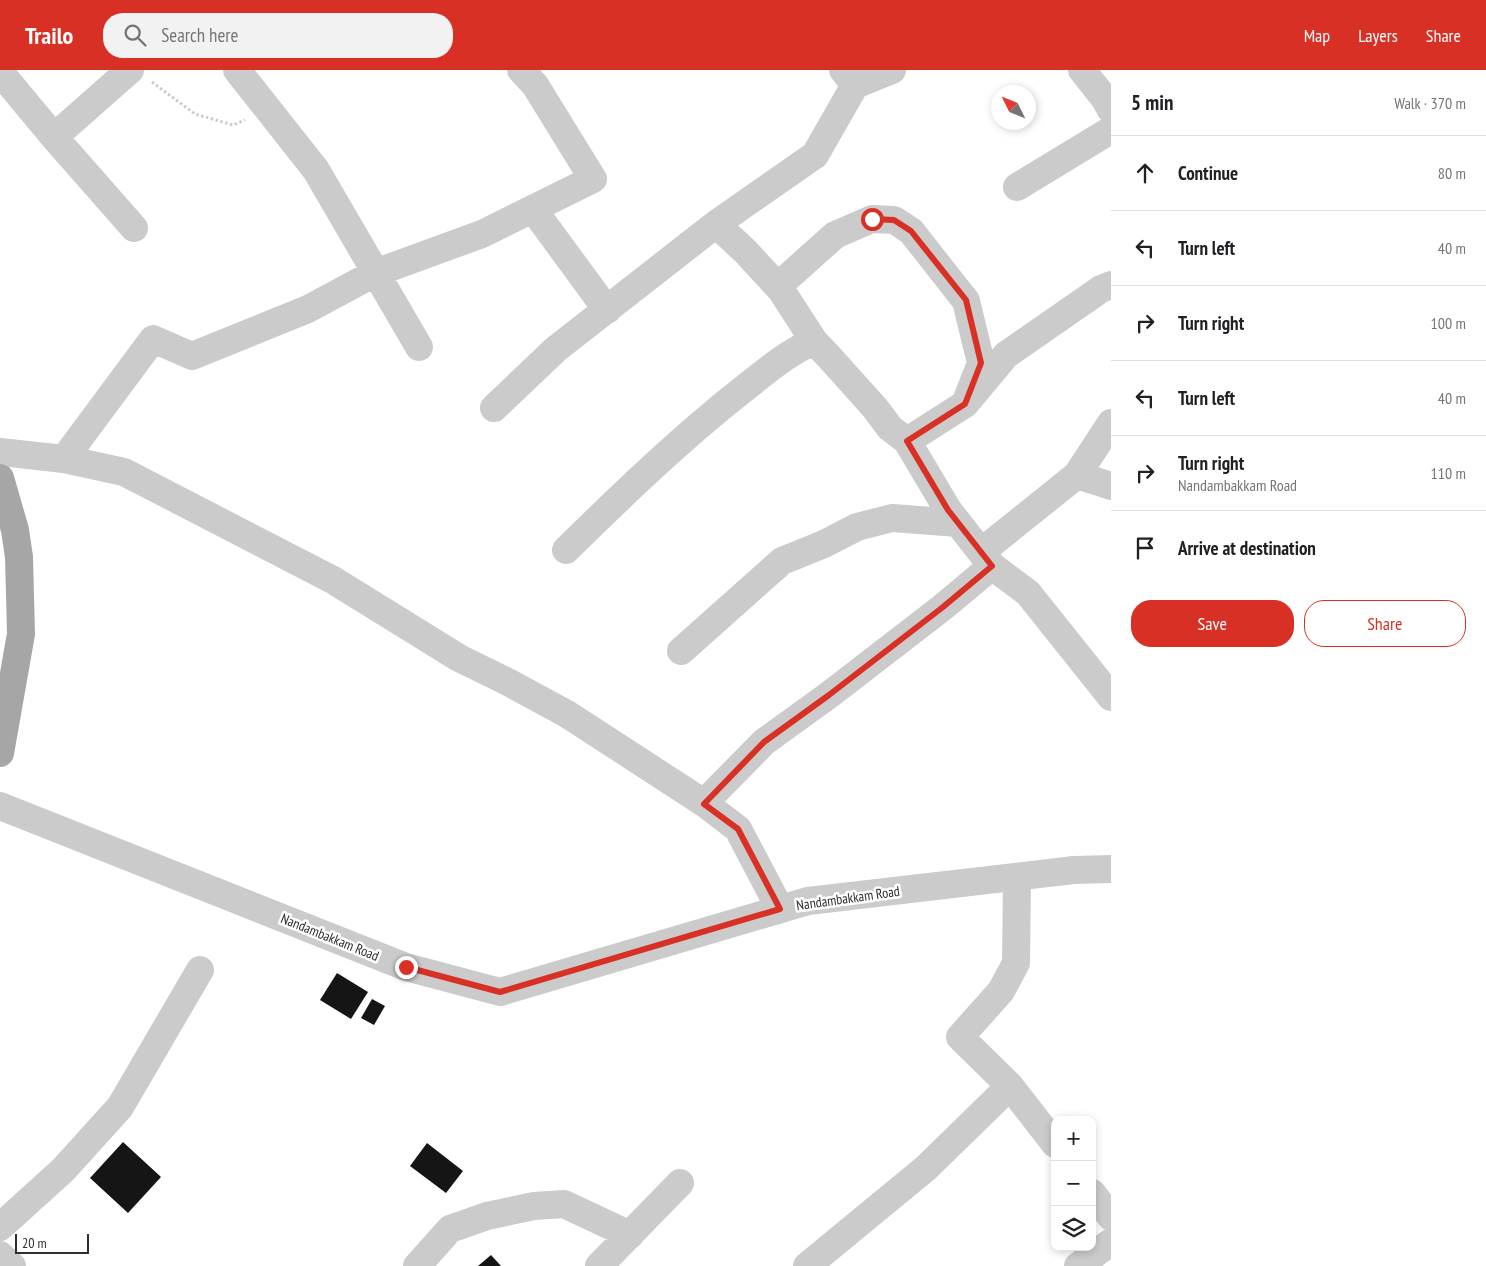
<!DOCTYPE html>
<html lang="en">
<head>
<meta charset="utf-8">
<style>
  :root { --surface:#fff; --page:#f2f2f2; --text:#202124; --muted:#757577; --line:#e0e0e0; --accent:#d93025 }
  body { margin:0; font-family:"PT Sans Narrow",sans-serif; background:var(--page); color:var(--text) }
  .controls { position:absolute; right:15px; bottom:15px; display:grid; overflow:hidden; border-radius:10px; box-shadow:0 2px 8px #0003 }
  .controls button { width:45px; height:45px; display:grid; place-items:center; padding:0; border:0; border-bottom:1px solid var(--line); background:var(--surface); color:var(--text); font:25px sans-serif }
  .compass { position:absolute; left:991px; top:15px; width:45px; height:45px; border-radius:50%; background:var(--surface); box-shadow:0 2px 8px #0003; rotate:313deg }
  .scale { position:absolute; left:15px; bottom:12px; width:74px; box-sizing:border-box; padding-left:5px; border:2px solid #2e2e2e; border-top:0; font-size:14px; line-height:18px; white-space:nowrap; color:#2e2e2e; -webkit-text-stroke:4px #fff; paint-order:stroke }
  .stop { position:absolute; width:15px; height:15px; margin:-11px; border:4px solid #d93025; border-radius:50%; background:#fff }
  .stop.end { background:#d93025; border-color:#fff; box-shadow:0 1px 5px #0008 }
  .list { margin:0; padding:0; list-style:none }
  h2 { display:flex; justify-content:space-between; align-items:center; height:65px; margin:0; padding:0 20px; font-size:21px }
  h2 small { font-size:16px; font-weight:400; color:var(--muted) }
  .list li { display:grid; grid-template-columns:32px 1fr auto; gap:15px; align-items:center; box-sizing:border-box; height:75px; padding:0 20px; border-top:1px solid var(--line) }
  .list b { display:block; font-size:19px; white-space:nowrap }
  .list p { margin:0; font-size:16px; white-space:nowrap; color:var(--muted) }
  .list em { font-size:16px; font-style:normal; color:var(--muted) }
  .actions { display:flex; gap:10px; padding:15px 20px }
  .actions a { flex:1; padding:11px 0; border:1px solid var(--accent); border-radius:20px; text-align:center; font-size:18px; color:var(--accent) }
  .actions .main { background:var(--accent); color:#fff }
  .icon { flex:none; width:28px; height:28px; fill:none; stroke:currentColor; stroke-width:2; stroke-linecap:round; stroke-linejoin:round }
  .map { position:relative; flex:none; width:1111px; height:1196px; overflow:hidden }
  header { display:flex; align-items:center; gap:30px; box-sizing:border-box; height:70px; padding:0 25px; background:var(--accent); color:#fff }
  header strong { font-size:24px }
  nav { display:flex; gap:28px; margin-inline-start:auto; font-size:18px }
  .search { width:350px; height:45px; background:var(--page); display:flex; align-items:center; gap:12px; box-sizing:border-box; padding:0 18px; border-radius:20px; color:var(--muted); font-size:19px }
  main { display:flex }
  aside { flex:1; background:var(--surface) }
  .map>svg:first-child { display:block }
</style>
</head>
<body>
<header>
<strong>Trailo</strong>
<div class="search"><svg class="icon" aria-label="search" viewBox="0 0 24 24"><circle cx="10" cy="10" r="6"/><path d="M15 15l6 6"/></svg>Search here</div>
<nav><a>Map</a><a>Layers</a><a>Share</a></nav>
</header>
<main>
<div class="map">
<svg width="1111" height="1196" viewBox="0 0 1111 1196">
  <rect width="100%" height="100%" fill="#fff"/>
  <path fill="#151515" d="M337,903l31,19 -17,27 -31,-19z
    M372,929l13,7 -11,19 -13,-7z
    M123,1072l38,35 -33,36 -38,-35z
    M427,1073l36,28 -17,22 -36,-27z
    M491,1185l10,11h-23z"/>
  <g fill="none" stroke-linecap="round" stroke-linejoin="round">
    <path stroke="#cbcbcb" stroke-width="3" stroke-dasharray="2.5 2.5" stroke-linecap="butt" d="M152,12l43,32 38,11 12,-5"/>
    <path stroke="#cbcbcb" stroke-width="28" d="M237,0l79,100 103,177
      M1082,0l23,29 6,11
      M0,2l54,65 80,91
      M855,15l37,-15
      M54,67l76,-67
      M1017,117l94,-57
      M533,139l74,101
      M716,154l30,28 35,38 33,51
      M778,216l57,-51 37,-16 22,1 17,11 55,70 15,62 -16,41
      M494,338l62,-59 160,-125 99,-69 40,-70 -12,-15
      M907,371l58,-37 41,-49 95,-66 10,-4
      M0,382l64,7 60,13 209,108 126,78 49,24 59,32 137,89 34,26 42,80
      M64,389l89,-120 39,17 116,-47 67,-36 107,-39 111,-55 -58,-94 -14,-15
      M1077,405l34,11
      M566,480c56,-55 113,-110 175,-159 23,-18 46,-38 73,-50l17,18 44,49 15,20 17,13 41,69 44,56
      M981,482l96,-77 34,-52
      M681,581l101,-90 42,-17 33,-17 35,-9 66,5
      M704,733l60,-61 65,-47 114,-88 49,-41 36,27 83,104
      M1017,807l-1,86 -15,28 -41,46 50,49 45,58
      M1092,1123l19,24
      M0,1157l63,-57 57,-63 80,-137
      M0,1185l12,11
      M417,1196l33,-37 37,-13 47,-10 30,-2 66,31
      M599,1196l81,-83
      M807,1196l119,-98 84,-82
      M1078,1196l33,-24"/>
    <path stroke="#cbcbcb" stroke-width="28" d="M0,736l406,161 94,25 308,-91 266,-31 37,-1"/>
    <path stroke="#a6a6a6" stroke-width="28" d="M0,408l15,52 4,27 2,77 -21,119"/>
  </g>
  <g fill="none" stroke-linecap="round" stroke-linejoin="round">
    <path stroke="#d93025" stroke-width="6" d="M406,897l94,25 280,-83 -42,-80 -34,-25 60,-62 65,-47 114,-88 49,-41 -44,-56 -41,-69 58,-37 16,-41 -15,-63 -55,-69 -17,-11 -22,-1"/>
  </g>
  <g text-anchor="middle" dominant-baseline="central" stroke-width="5" stroke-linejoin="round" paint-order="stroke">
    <g font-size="14" fill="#2e2e2e" stroke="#fff">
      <text transform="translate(848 828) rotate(-8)">Nandambakkam Road</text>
      <text transform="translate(330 867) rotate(22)">Nandambakkam Road</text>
    </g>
  </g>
</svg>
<div class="controls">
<button>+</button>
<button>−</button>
<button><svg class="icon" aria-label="layers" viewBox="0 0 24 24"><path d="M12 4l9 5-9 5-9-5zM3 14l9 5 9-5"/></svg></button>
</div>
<svg class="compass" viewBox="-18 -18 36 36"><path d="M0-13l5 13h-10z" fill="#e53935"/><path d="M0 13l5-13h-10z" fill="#757577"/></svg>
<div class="scale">20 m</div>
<div class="stop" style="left:872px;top:149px"></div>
<div class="stop end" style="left:406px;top:897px"></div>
</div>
<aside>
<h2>5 min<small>Walk · 370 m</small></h2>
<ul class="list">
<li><svg class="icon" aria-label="ahead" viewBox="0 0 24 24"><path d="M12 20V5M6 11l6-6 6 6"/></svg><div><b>Continue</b></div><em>80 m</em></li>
<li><svg class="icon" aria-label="left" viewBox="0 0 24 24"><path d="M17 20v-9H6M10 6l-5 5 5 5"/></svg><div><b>Turn left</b></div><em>40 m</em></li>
<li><svg class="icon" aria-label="right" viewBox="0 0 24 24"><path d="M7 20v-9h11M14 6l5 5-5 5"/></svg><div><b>Turn right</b></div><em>100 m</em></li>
<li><svg class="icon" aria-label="left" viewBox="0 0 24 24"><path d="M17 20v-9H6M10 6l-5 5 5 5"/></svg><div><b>Turn left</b></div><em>40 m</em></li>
<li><svg class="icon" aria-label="right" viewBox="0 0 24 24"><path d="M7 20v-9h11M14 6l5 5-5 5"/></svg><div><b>Turn right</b><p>Nandambakkam Road</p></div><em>110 m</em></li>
<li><svg class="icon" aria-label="arrive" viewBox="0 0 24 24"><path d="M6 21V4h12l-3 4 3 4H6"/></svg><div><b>Arrive at destination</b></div></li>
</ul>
<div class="actions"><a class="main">Save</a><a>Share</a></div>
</aside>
</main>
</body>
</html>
